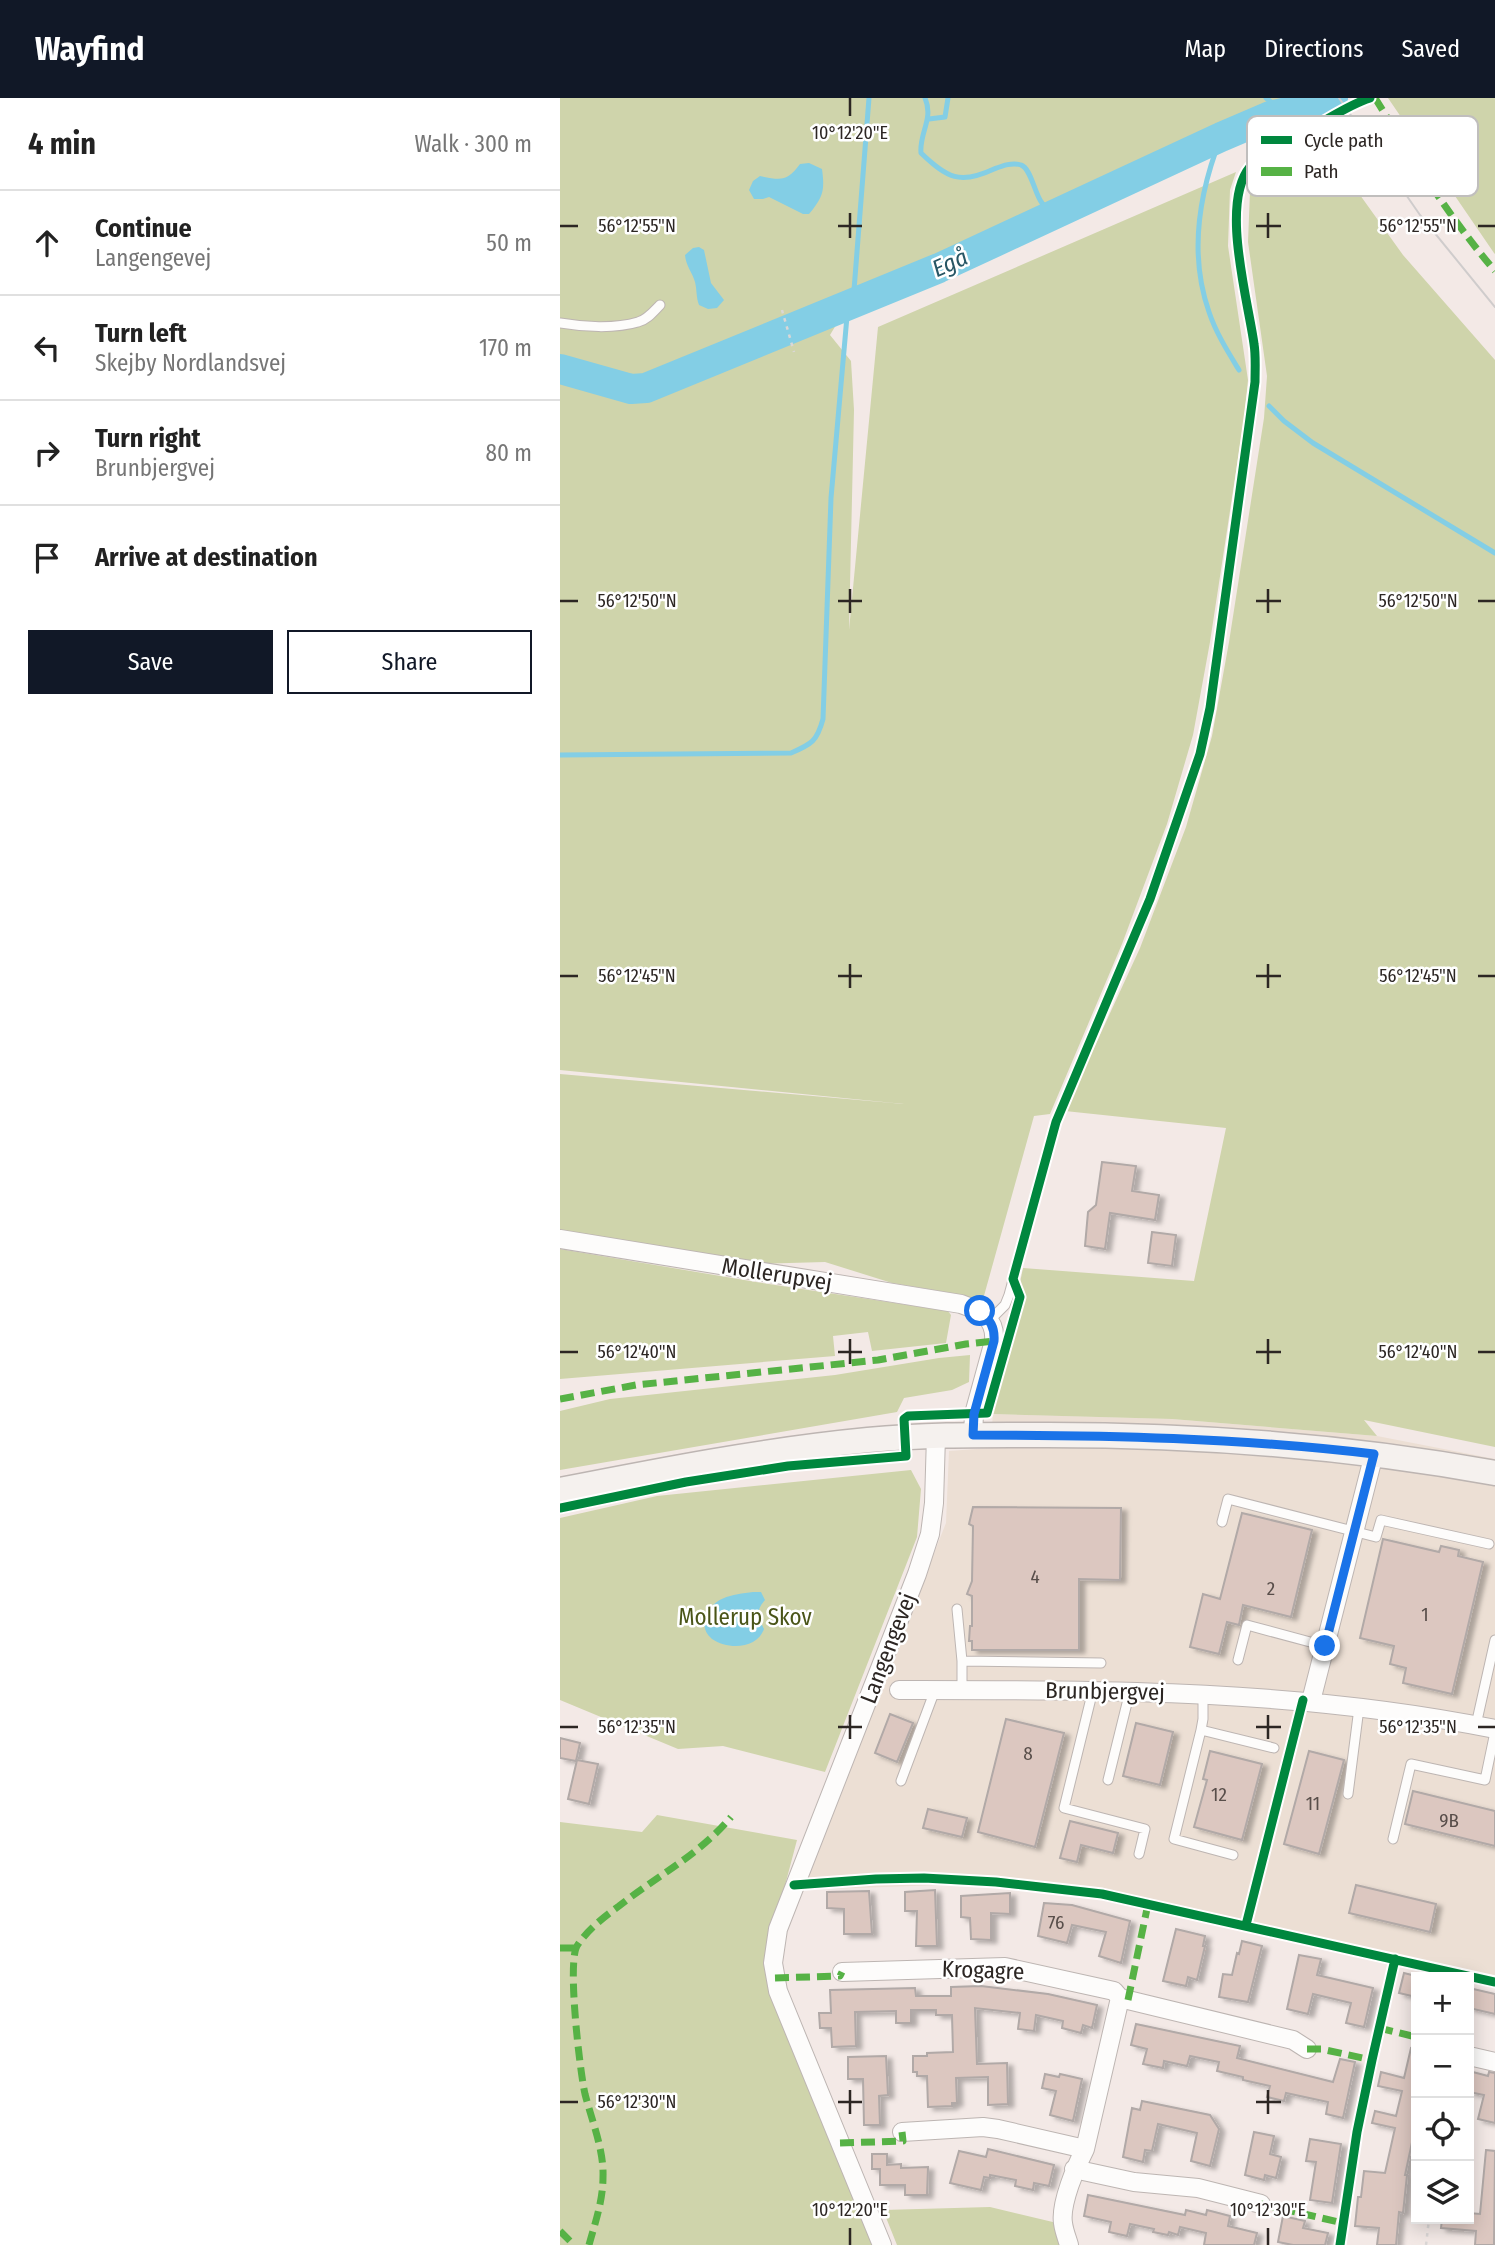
<!DOCTYPE html>
<html lang="en">
<head>
<meta charset="utf-8">
<style>
  :root { --surface:#fff; --page:#f2f2f2; --text:#222; --muted:#767676; --line:#e0e0e0; --accent:#111827 }
  body { margin:0; font-family:"Fira Sans Condensed",sans-serif; background:var(--page); color:var(--text) }
  .controls { position:absolute; right:21px; bottom:21px; display:grid; overflow:hidden; border-radius:0px; box-shadow:0 4px 18px #0003 }
  .controls button { width:63px; height:63px; display:grid; place-items:center; padding:0; border:0; border-bottom:2px solid var(--line); background:var(--surface); color:var(--text); font:35px sans-serif }
  .stop { position:absolute; width:21px; height:21px; margin:-16px; border:5px solid #1a73e8; border-radius:50%; background:#fff }
  .stop.end { background:#1a73e8; border-color:#fff; box-shadow:0 2px 7px #0008 }
  .list { margin:0; padding:0; list-style:none }
  h2 { display:flex; justify-content:space-between; align-items:center; height:91px; margin:0; padding:0 28px; font-size:30px }
  h2 small { font-size:23px; font-weight:400; color:var(--muted) }
  .list li { display:grid; grid-template-columns:46px 1fr auto; gap:21px; align-items:center; box-sizing:border-box; height:105px; padding:0 28px; border-top:2px solid var(--line) }
  .list b { display:block; font-size:26px; white-space:nowrap }
  .list p { margin:0; font-size:23px; white-space:nowrap; color:var(--muted) }
  .list em { font-size:23px; font-style:normal; color:var(--muted) }
  .actions { display:flex; gap:14px; padding:21px 28px }
  .actions a { flex:1; padding:16px 0; border:2px solid var(--accent); border-radius:0px; text-align:center; font-size:24px; color:var(--accent) }
  .actions .main { background:var(--accent); color:#fff }
  .icon { flex:none; width:38px; height:38px; fill:none; stroke:currentColor; stroke-width:2; stroke-linecap:round; stroke-linejoin:round }
  .map { position:relative; flex:none; width:935px; height:2147px; overflow:hidden }
  header { display:flex; align-items:center; gap:42px; box-sizing:border-box; height:98px; padding:0 35px; background:var(--accent); color:#fff }
  header strong { font-size:33px }
  nav { display:flex; gap:38px; margin-inline-start:auto; font-size:24px }
  main { display:flex }
  aside { flex:1; background:var(--surface) }
  .map>svg:first-child { display:block }
</style>
</head>
<body>
<header>
<strong>Wayfind</strong>
<nav><a>Map</a><a>Directions</a><a>Saved</a></nav>
</header>
<main>
<aside>
<h2>4 min<small>Walk · 300 m</small></h2>
<ul class="list">
<li><svg class="icon" aria-label="ahead" viewBox="0 0 24 24"><path d="M12 20V5M6 11l6-6 6 6"/></svg><div><b>Continue</b><p>Langengevej</p></div><em>50 m</em></li>
<li><svg class="icon" aria-label="left" viewBox="0 0 24 24"><path d="M17 20v-9H6M10 6l-5 5 5 5"/></svg><div><b>Turn left</b><p>Skejby Nordlandsvej</p></div><em>170 m</em></li>
<li><svg class="icon" aria-label="right" viewBox="0 0 24 24"><path d="M7 20v-9h11M14 6l5 5-5 5"/></svg><div><b>Turn right</b><p>Brunbjergvej</p></div><em>80 m</em></li>
<li><svg class="icon" aria-label="arrive" viewBox="0 0 24 24"><path d="M6 21V4h12l-3 4 3 4H6"/></svg><div><b>Arrive at destination</b></div></li>
</ul>
<div class="actions"><a class="main">Save</a><a>Share</a></div>
</aside>
<div class="map">
<svg width="935" height="2147" viewBox="0 0 935 2147">
  <defs>
    <filter id="shadow"><feDropShadow dx="5.5" dy="3" stdDeviation="2" flood-color="#0004"/></filter>
  </defs>
  <rect width="100%" height="100%" fill="#f3e9e6"/>
  <path fill="#ecdfd4" d="M433,1316l179,5 205,17 118,23v520l-413,-83 -59,-7 -83,-4 -140,5 146,-367 3,-72 41,-3z"/>
  <path fill="#cfd4ab" d="M0,0h754l5,8 -67,22 -105,53 -113,51 -180,75 -6,-2 -18,30 21,26 3,49 -5,220 29,-303 358,-155 -6,18 -2,56 20,134 -4,39 -34,223 -17,93 -26,89 -45,120 -72,170 -16,2 -52,187 -31,-10 -59,-10 -67,-21 -68,2 -197,-34v-156l344,30 -344,-34v-315l70,-2h-70z
    M828,0h107v156l-1,-1z
    M757,37l86,120 92,105v1087l-131,-27 13,16 -205,-17 -179,-5 30,-146 171,13 32,-153 -161,-17 75,-163 46,-121 26,-91 17,-94 35,-224 3,-42 -19,-134 2,-51 13,-32z
    M0,1151l196,33 192,29 3,4 -5,28 -74,8 -4,-19 -35,4 2,20 -275,23z
    M410,1257l-1,27 -17,8 -48,8 -7,14 -337,58v-59l50,-12 225,-24 104,-17z
    M351,1372l10,19 -4,48 -92,235 -102,-26 -45,3 -118,-49v-182l97,-22z
    M97,1717l140,25 -32,121 8,42 99,242h-312v-423l82,10z
    M430,2109l67,16 6,22h-166l-14,-35z"/>
  <path fill="#83cee5" d="M249,65l13,6c3,22 1,28 -13,45h-6l-34,-17 -6,2h-9l-5,-9 4,-9 7,-5c21,4 27,6 40,-12z
    M139,149l5,3 7,33 13,17 -7,8 -9,1 -9,-4c-3,-8 -2,-15 -4,-23 -3,-10 -9,-16 -10,-27l8,-7z
    M193,1494h8l4,8c-10,11 -7,17 -1,29 -7,20 -36,21 -52,10 -6,-5 -9,-12 -7,-19 4,-22 28,-26 48,-28z"/>
  <g fill="none" stroke-linecap="round" stroke-linejoin="round">
    <path stroke="#83cee5" stroke-width="5" d="M365,0c9,21 -6,35 -4,55 26,25 39,32 73,16 8,-3 18,-7 27,-4 10,3 14,30 21,38 3,4 9,8 13,11
      M706,0l19,15
      M369,21l16,-2 3,-19
      M661,39c-22,56 -32,118 -12,175 7,21 19,40 30,58
      M293,205l16,-205
      M709,308l15,15 29,22 182,110
      M0,657l231,-2c21,-9 26,-12 32,-34l8,-221 17,-193"/>
    <path stroke="#83cee5" stroke-width="30" d="M0,271l71,20 15,-1 293,-120 282,-131 49,-21 51,-12 12,-6"/>
  </g>
  <path fill="#dcc7c0" stroke="#b1a9a7" stroke-width="2" filter="url(#shadow)" d="M542,1064l34,4 -4,25 27,4 -4,25 -45,-7 -5,36 -20,-3 3,-34 8,-7z
    M592,1134l24,3 -4,31 -24,-3z
    M413,1409l148,1 -1,72 -41,-1v71h-107v-9h-3l1,-15h2v-30l-5,-2 5,-13 1,-55 -4,-2z
    M682,1415l70,17 -21,87 -48,-12 -4,20 -12,-3 -8,32 -29,-7 13,-53 17,5z
    M823,1441l56,13 2,-6 18,4 -1,6 25,6 -31,132 -49,-11 3,-15 -16,-4 4,-18 -34,-8z
    M330,1616l23,9 -16,39 -22,-9z
    M446,1621l58,14 -29,114 -57,-15z
    M576,1625l37,9 -13,53 -37,-9z
    M0,1640l20,5 -4,18 -16,-3z
    M650,1653l52,13 -20,76 -48,-13 13,-47 -4,-1z
    M749,1653l35,9 -25,94 -35,-10z
    M17,1662l21,4 -9,40 -21,-5z
    M853,1693l82,20v35l-90,-22z
    M368,1711l39,9 -5,19 -39,-9z
    M510,1723l48,12 -5,20 -32,-8 -4,17 -17,-4z
    M796,1787l80,19 -6,28 -81,-19z
    M375,1792l2,56h-21l1,-35h-12v-19z
    M309,1793l3,43h-28v-25l-17,-1v-16z
    M450,1795v21l-19,-1v27l-20,-1 -1,-21 -9,-1v-21z
    M484,1805l28,2 58,16 -9,42 -22,-7 7,-24 -34,-7 -5,18 -29,-7z
    M616,1831l29,7 -2,10h2l-8,34 -9,-3 -2,9 -23,-5z
    M682,1843l20,5 -14,56 -29,-5 4,-23 9,1 5,-22 2,1z
    M739,1857l22,4 -4,16 56,13 -9,39 -18,-4 5,-20 -38,-9 -5,20 -21,-5z
    M844,1875l12,3v21l-17,-4z
    M421,1888l67,8 49,11 -5,23 -9,-3 -2,8 -19,-5 1,-7 -27,-6 -2,16 -16,-2 2,-16 -45,-5 2,56 30,-1 1,41 -20,1v-28l-32,1 1,25h-5v3l-24,1 -1,-31h-10v-4h-4v-16h14v-3l26,-1 -1,-37h-16v-5h-25v13h-15v-12l-41,1 1,34 -24,1 -1,-19h-11l-1,-15h12l-1,-23 85,-2 1,8h35v-9z
    M909,1890l26,6v20l-26,-6z
    M576,1926l104,22 -3,12 96,24 7,-23 15,3 -12,56 -17,-4 2,-12 -42,-9 -2,8 -17,-4 3,-11 -27,-6v-3l-26,-6 2,-9 -29,-6 -3,10 -23,-5 -1,7 -20,-4 4,-15 -16,-4z
    M851,1950l5,1v84h-2l-9,42h2l-4,38 -4,-1 -3,33h-19l2,-17 -24,-2 3,-29h3l3,-26 21,2 10,-45 -23,-5 3,-12 21,5 6,-25 -24,-5 3,-14 23,6z
    M326,1958l2,39 -9,1 1,29h-16l-1,-46h-15v-22z
    M909,1973l19,5 1,-4 6,1v50l-17,-4 6,-24 -15,-3z
    M485,1976l14,3 1,-3 22,5 -9,42 -23,-6 6,-24 -14,-3z
    M582,2003l68,14 9,14 -9,37 -19,-5 6,-28 -39,-9 -6,27 -7,-1 -2,12 -20,-5 9,-49 8,2z
    M694,2034l20,4 -4,18 11,3 -5,21 -11,-3 -1,5 -19,-5z
    M750,2041l31,5 -9,59 -22,-3 6,-38 -10,-1z
    M428,2051l66,16 -5,21 -15,-3 -1,7 -18,-4 1,-6 -26,-5v3l-6,-1 -3,13 -31,-7 9,-32 27,6z
    M926,2052l9,1 -1,94h-19l1,-14 -35,-3 1,-9h27v-6l11,1z
    M312,2056h15v11l14,-1v4l27,-1 -1,28h-22v-10h-25v-16h-8z
    M528,2097l97,20 1,-5 20,5 1,-5 23,6 -2,10 29,7 -3,12h-50l2,-12 -26,-6 -2,8 -9,-3 -1,3 -15,-3 1,-3 -24,-5 -3,12 -18,-4 2,-10 -27,-6z
    M723,2118l22,5 -2,7 25,5 -3,12h-32l-15,-3z"/>
  <g fill="none" stroke-linecap="round" stroke-linejoin="round">
    <g stroke="#bdb5b2" stroke-width="11">
      <path id="lane" d="M0,225c23,4 55,6 78,-1 9,-2 16,-11 22,-17
        M430,1222l15,-15 4,-10 33,-121
        M662,1424l6,-23 148,38 5,-17 108,24
        M397,1511l5,52
        M678,1562l9,-35 78,21
        M402,1592v-29l139,2
        M533,1592l-29,118 81,21 -6,25
        M643,1595v26l-2,11 73,18
        M916,1627l19,-85
        M641,1632l-27,109 59,16
        M548,1682l22,-89
        M341,1683l34,-91
        M788,1696l11,-86
        M833,1741l18,-75 74,16 10,-48"/>
    </g>
    <g stroke="#bdb5b2" stroke-width="20">
      <path id="street" d="M0,1141l401,65c20,7 35,14 33,37l-20,73 -1,21
        M339,1592c200,0 399,-1 596,39
        M751,1603l63,-247
        M282,1874l163,-5 109,24 6,7 8,2 165,40 14,9
        M909,1958l26,6
        M342,2034l81,-5 15,2 87,20
        M514,2071l60,13 64,6 63,16
        M322,2147l-104,-254 -5,-28 5,-34 139,-355 13,-40 4,-31 2,-67
        M509,2147c-2,-7 -5,-14 -6,-22 -3,-19 13,-57 22,-74l35,-151"/>
    </g>
    <g stroke="#bdb5b2" stroke-width="27">
      <path id="secondary" d="M0,1392c102,-20 204,-40 308,-50 60,-6 120,-5 180,-5 150,0 299,11 447,38"/>
    </g>
    <path stroke="#dad7d6" stroke-width="2.5" stroke-dasharray="3.5 5" stroke-linecap="butt" d="M222,212l12,42
      M866,2147l3,-26"/>
    <use href="#lane" stroke="#fdfcfb" stroke-width="9"/>
    <use href="#street" stroke="#fdfcfb" stroke-width="18"/>
    <use href="#secondary" stroke="#f5f1ee" stroke-width="24"/>
    <path stroke="#cfcccc" stroke-width="2" d="M779,0l81,117 75,92"/>
    <path stroke="#56b245" stroke-width="7" stroke-dasharray="14 7" stroke-linecap="butt" d="M815,0c37,59 74,119 120,173
      M0,1301l76,-14 242,-25 88,-16 28,-3
      M0,1850h15
      M215,1880l65,-2 2,-4
      M568,1902l20,-96
      M819,1930l37,9
      M747,1951h14l51,11
      M280,2045l63,-2 -1,-9
      M701,2106l82,19
      M0,2133l14,14
      M29,2147c6,-22 14,-44 14,-68 1,-27 -11,-56 -18,-83 -5,-22 -18,-131 -8,-148 10,-16 27,-29 42,-40 38,-30 80,-51 112,-89"/>
    <g stroke="#fff" stroke-width="13">
      <path id="cycleway" d="M0,1410l126,-26 102,-16 118,-10 -2,-37 4,-3 79,-3 33,-116 -7,-18 43,-157 94,-223 50,-145 10,-46 45,-326c0,-13 1,-26 -1,-38 -6,-44 -34,-141 -4,-177 15,-18 39,-27 58,-37 21,-11 40,-25 62,-32
        M234,1787l82,-6 48,-1 72,4 106,12 393,88
        M686,1827l57,-225
        M780,2147l17,-113 15,-72 23,-101"/>
    </g>
    <use href="#cycleway" stroke="#00873e" stroke-width="9"/>
  </g>
  <g fill="none" stroke-linecap="round" stroke-linejoin="round">
    <path stroke="#1a73e8" stroke-width="9" d="M420,1213c10,9 15,16 14,30l-20,73 -1,21c134,0 267,3 401,19l-49,192"/>
  </g>
  <path fill="none" stroke="#2c2623" stroke-width="2.5" d="M290,0v18M290,115v25M708,115v25M0,128h18M278,128h24M696,128h25M918,128h17M290,491v24M708,491v24M0,503h18M278,503h24M696,503h25M918,503h17M290,866v24M708,866v24M0,878h18M278,878h24M696,878h25M918,878h17M290,1241v25M708,1241v25M0,1254h18M278,1254h24M696,1254h25M918,1254h17M290,1617v24M708,1617v24M0,1629h18M278,1629h24M696,1629h25M918,1629h17M290,1992v24M708,1992v24M0,2004h18M278,2004h24M696,2004h25M290,2130v17M708,2130v17"/>
  <g text-anchor="middle" dominant-baseline="central" stroke-width="5" stroke-linejoin="round" paint-order="stroke">
    <g font-size="19" fill="#584e4a">
      <text x="475" y="1478">4</text>
      <text x="711" y="1490">2</text>
      <text x="865" y="1516">1</text>
      <text x="468" y="1655">8</text>
      <text x="659" y="1696">12</text>
      <text x="753" y="1705">11</text>
      <text x="889" y="1722">9B</text>
      <text x="496" y="1824">76</text>
    </g>
    <g font-size="23" fill="#2c2623" stroke="#fff">
      <text transform="translate(217 1176) rotate(9)">Mollerupvej</text>
      <text transform="translate(328 1550) rotate(-69)">Langengevej</text>
      <text transform="translate(545 1593) rotate(1)">Brunbjergvej</text>
      <text transform="translate(423 1872) rotate(2)">Krogagre</text>
    </g>
    <g font-size="23" fill="#4a5518" stroke="#fff">
      <text x="185" y="1519">Mollerup Skov</text>
    </g>
    <g font-size="24" font-style="italic" fill="#275665" stroke="#fff">
      <text transform="translate(390 165) rotate(-24)">Egå</text>
    </g>
  </g>
  <rect x="687" y="18" width="231" height="80" rx="10" fill="#fff" stroke="#c0bebd" stroke-width="2"/>
  <rect x="701" y="38" width="31" height="8" fill="#00873e"/>
  <rect x="701" y="69" width="31" height="9" fill="#56b245"/>
  <g font-size="19" fill="#2c2623">
    <text x="744" y="49">Cycle path</text>
    <text x="744" y="80">Path</text>
  </g>
  <g font-size="18" text-anchor="middle" fill="#2c2623" stroke="#fff" stroke-width="5" stroke-linejoin="round" paint-order="stroke">
    <text x="290" y="41">10°12'20"E</text>
    <text x="77" y="134">56°12'55"N</text>
    <text x="858" y="134">56°12'55"N</text>
    <text x="77" y="509">56°12'50"N</text>
    <text x="858" y="509">56°12'50"N</text>
    <text x="77" y="884">56°12'45"N</text>
    <text x="858" y="884">56°12'45"N</text>
    <text x="77" y="1260">56°12'40"N</text>
    <text x="858" y="1260">56°12'40"N</text>
    <text x="77" y="1635">56°12'35"N</text>
    <text x="858" y="1635">56°12'35"N</text>
    <text x="77" y="2010">56°12'30"N</text>
    <text x="290" y="2118">10°12'20"E</text>
    <text x="708" y="2118">10°12'30"E</text>
  </g>
</svg>
<div class="controls">
<button>+</button>
<button>−</button>
<button><svg class="icon" aria-label="locate" viewBox="0 0 24 24"><circle cx="12" cy="12" r="6"/><path d="M12 2v4M12 18v4M2 12h4M18 12h4"/></svg></button>
<button><svg class="icon" aria-label="layers" viewBox="0 0 24 24"><path d="M12 4l9 5-9 5-9-5zM3 14l9 5 9-5"/></svg></button>
</div>
<div class="stop" style="left:420px;top:1213px"></div>
<div class="stop end" style="left:765px;top:1548px"></div>
</div>
</main>
</body>
</html>
